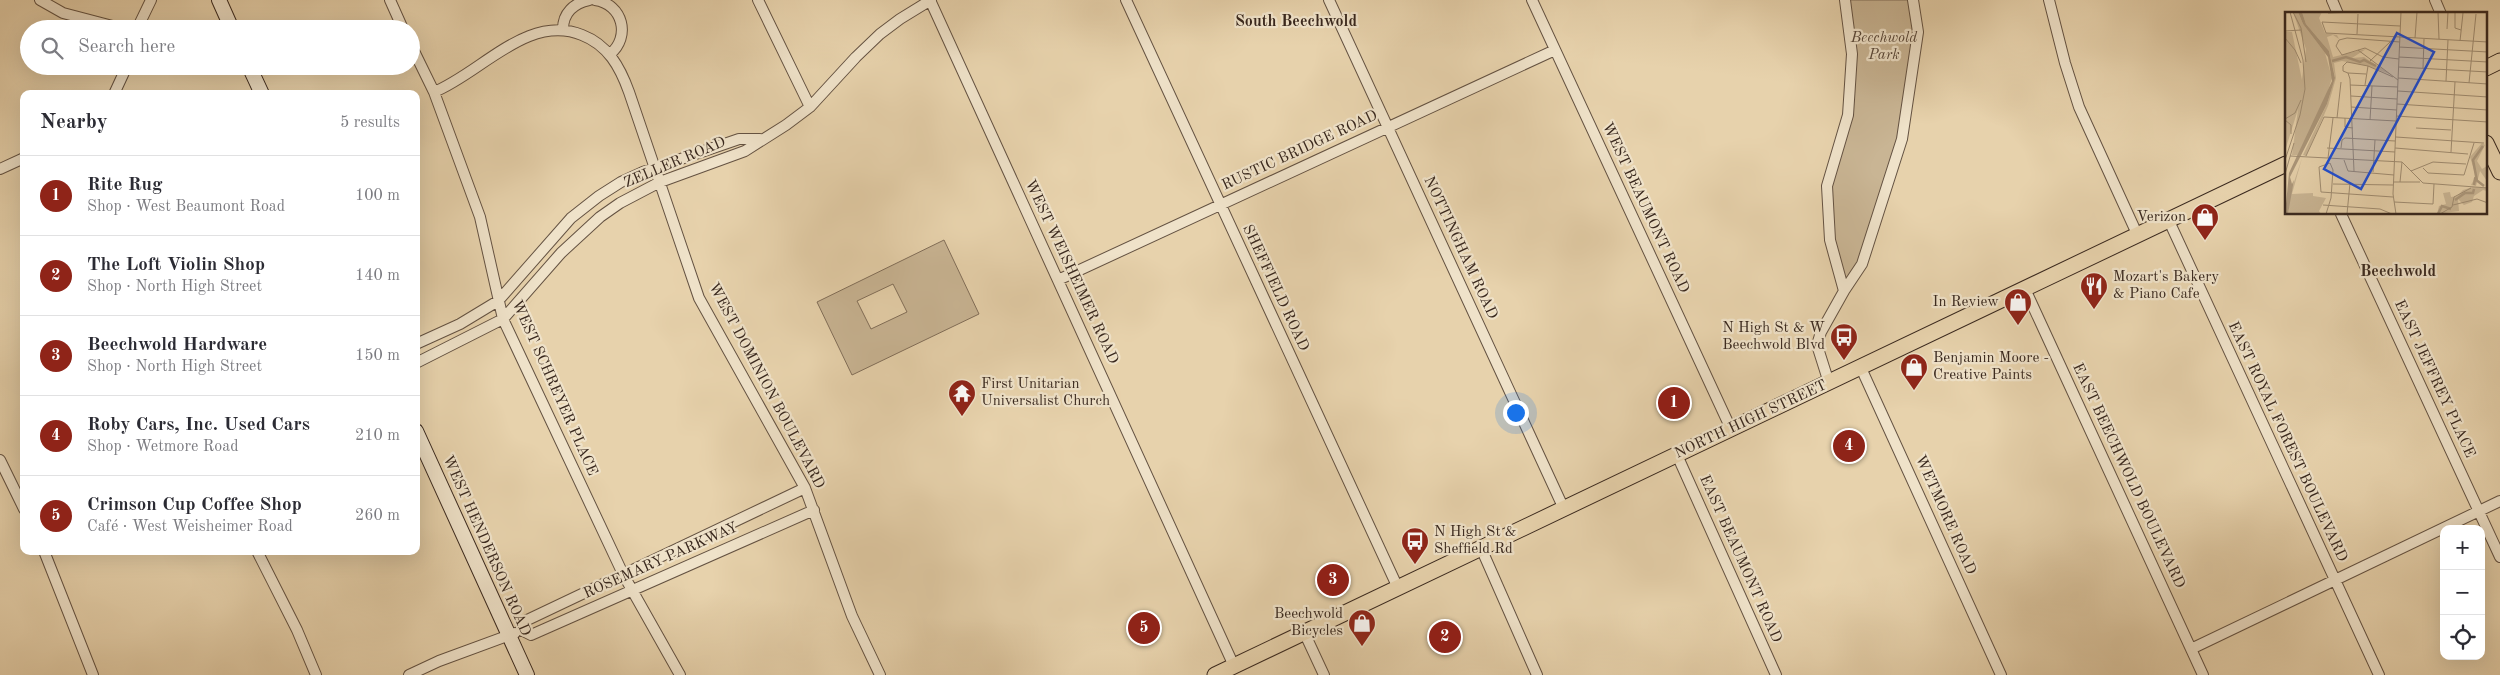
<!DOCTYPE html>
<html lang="en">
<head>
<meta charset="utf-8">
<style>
  :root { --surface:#fff; --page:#f7f7f7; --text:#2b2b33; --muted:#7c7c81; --line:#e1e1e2; --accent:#8f2418 }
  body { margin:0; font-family:"Old Standard TT",serif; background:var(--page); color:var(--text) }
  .controls { position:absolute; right:15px; bottom:15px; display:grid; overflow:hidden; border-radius:10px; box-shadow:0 5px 20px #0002 }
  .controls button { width:45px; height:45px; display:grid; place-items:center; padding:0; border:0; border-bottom:1px solid var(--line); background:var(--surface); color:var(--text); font:25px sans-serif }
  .you { position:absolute; left:1515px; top:412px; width:18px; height:18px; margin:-12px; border:4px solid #fff; border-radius:50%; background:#1a73e8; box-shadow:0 0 0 8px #1a73e833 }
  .badge { display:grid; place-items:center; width:32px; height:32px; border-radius:50%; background:var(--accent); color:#fff; font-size:16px; font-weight:700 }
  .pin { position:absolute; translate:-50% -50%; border:2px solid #fff; box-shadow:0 1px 5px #0006 }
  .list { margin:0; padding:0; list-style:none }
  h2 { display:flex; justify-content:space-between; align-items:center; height:65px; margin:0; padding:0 20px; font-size:21px }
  h2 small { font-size:16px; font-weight:400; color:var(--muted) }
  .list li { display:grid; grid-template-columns:32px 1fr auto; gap:15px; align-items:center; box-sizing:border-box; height:80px; padding:0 20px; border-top:1px solid var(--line) }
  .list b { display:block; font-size:19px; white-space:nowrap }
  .list p { margin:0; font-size:16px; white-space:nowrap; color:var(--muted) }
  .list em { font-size:16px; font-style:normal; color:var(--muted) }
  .icon { flex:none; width:28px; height:28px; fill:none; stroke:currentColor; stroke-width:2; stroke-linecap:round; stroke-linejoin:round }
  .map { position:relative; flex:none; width:2500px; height:675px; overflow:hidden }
  .search { position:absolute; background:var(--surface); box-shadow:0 5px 20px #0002; left:20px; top:20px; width:400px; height:55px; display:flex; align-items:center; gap:12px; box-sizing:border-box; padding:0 18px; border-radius:28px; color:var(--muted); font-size:19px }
  .panel { position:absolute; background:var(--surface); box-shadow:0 5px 20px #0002; left:20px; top:90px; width:400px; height:465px; border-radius:10px }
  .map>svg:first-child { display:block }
</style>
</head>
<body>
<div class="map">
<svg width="2500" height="675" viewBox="0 0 2500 675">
  <rect width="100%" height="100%" fill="#e7d2ac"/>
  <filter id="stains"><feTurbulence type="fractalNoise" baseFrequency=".004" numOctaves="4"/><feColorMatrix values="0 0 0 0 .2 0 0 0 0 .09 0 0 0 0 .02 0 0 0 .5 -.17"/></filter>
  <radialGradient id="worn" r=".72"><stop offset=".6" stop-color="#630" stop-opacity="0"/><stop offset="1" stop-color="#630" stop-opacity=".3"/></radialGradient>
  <path fill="#c9b594" stroke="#816e59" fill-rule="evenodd" d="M1845,0h68l5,32 -16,107 -40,125 -18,27 -14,-51 -3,-54 21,-71 4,-61z
    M944,240l35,74 -127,61 -35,-73zM893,284l14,28 -36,17 -14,-28z"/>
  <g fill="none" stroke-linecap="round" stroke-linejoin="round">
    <g stroke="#645242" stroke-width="12">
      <path id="minor" d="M40,0l23,13 61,16
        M390,0l13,29
        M595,0c28,4 36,37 15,54
        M758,0l52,107
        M930,0l304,666
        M1126,0l272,588
        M1329,0l235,509
        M1532,0l199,429
        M2049,0l16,63 14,44 59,129
        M2332,0l6,14
        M2435,0l6,14
        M137,29l14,-29
        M563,29c0,-16 11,-26 26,-29
        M411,45l23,47 46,125 23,102 120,255 57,101
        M434,92c47,-19 94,-79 148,-57 26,10 38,32 47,57l70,206 106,190 47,128 28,59
        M114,94l13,-28
        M0,169l24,-11
        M2341,214l159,343
        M2169,221l210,454
        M1058,280l497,-230
        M2025,289l178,386
        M1844,291l-14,-51 -3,-54 21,-71 4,-61 -7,-54
        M416,344l44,-20 38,-23 73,-83 28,-22 22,-14 22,-10 96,-33h21
        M416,363l87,-44 58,-66 39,-36 20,-14 40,-21 85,-31 41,-26 24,-18 46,-50 24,-23 20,-15 31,-19
        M1861,368l140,307
        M1829,383l-12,-38 4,-13 23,-41 18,-27 40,-125 16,-107 -5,-32
        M1677,455l99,220
        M0,460l24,49
        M1481,548l56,127
        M44,551l49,124
        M257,551l40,79 19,45
        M521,630l10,5 283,-125
        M521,630l2,-8 282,-134
        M1304,632l20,43
        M2191,649l309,-148
        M409,675l30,-14 76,-28"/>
    </g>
    <g stroke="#39281e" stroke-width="16">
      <path id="secondary" d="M219,0l13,29
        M249,66l13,28
        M416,431l111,244"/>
    </g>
    <g stroke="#39281e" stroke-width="17">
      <path id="primary" d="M2486,68l14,-7
        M2486,143l14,29
        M1215,675l1071,-511"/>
    </g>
    <use href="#minor" stroke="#efe2c9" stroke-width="10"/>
    <use href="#secondary" stroke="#efe2c9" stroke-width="14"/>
    <use href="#primary" stroke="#e7d2ac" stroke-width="15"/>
  </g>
  <defs>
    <g id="shop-pin" transform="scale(1.4375)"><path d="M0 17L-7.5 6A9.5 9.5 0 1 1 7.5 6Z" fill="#8f2418" stroke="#efe2c9"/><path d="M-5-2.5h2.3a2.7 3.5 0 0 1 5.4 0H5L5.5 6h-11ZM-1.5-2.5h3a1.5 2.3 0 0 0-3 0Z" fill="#fff"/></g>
    <g id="restaurant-pin" transform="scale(1.4375)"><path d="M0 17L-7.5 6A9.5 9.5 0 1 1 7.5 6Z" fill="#8f2418" stroke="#efe2c9"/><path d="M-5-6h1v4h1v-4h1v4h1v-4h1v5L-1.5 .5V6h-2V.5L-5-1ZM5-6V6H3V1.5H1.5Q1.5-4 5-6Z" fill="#fff"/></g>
    <g id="bus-pin" transform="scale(1.4375)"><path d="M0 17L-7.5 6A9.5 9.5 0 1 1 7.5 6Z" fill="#8f2418" stroke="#efe2c9"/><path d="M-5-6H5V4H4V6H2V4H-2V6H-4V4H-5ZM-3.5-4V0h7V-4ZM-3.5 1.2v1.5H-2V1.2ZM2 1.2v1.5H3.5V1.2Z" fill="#fff"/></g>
    <g id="temple-pin" transform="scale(1.4375)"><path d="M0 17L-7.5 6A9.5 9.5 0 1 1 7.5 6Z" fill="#8f2418" stroke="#efe2c9"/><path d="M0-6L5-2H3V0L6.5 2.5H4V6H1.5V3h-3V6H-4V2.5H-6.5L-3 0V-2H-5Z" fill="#fff"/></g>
  </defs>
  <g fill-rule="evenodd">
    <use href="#shop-pin" x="2205" y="217"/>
    <use href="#restaurant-pin" x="2094" y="286"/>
    <use href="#shop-pin" x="2018" y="302"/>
    <use href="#bus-pin" x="1844" y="337"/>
    <use href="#shop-pin" x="1914" y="367"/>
    <use href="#temple-pin" x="962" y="393"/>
    <use href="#bus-pin" x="1415" y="541"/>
    <use href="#shop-pin" x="1362" y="623"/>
  </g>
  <g text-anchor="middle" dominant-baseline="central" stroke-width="4.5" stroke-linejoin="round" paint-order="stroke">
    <g font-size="15" font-style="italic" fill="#564436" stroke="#efe2c9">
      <text x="1884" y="38">Beechwold<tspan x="1884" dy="17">Park</tspan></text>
    </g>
    <g font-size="15" fill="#39281e" stroke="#efe2c9">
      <text transform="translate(1300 151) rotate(-25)">RUSTIC BRIDGE ROAD</text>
      <text transform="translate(675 163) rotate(-23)">ZELLER ROAD</text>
      <text transform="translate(1645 208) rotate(65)">WEST BEAUMONT ROAD</text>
      <text transform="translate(1460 248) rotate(65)">NOTTINGHAM ROAD</text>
      <text transform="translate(1071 272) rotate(65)">WEST WEISHEIMER ROAD</text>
      <text transform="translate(1275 288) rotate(65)">SHEFFIELD ROAD</text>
      <text transform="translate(2434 379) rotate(65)">EAST JEFFREY PLACE</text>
      <text transform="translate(766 386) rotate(62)">WEST DOMINION BOULEVARD</text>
      <text transform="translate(554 388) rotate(66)">WEST SCHREYER PLACE</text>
      <text transform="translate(1751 420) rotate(-25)">NORTH HIGH STREET</text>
      <text transform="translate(2287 442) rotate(65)">EAST ROYAL FOREST BOULEVARD</text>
      <text transform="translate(2128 476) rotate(65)">EAST BEECHWOLD BOULEVARD</text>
      <text transform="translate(1945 515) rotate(66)">WETMORE ROAD</text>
      <text transform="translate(486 546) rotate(66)">WEST HENDERSON ROAD</text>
      <text transform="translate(1740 559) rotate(66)">EAST BEAUMONT ROAD</text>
      <text transform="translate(661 561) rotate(-24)">ROSEMARY PARKWAY</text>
    </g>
    <g font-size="15" fill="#39281e" stroke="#efe2c9" text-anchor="end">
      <text x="2186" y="217">Verizon</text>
      <text x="2113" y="277" text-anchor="start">Mozart's Bakery<tspan x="2113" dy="17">&amp; Piano Cafe</tspan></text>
      <text x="1999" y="302">In Review</text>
      <text x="1825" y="328">N High St &amp; W<tspan x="1825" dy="17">Beechwold Blvd</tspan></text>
      <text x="1933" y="358" text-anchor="start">Benjamin Moore -<tspan x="1933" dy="17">Creative Paints</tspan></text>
      <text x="981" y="384" text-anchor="start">First Unitarian<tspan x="981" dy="17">Universalist Church</tspan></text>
      <text x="1434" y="532" text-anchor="start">N High St &amp;<tspan x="1434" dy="17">Sheffield Rd</tspan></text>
      <text x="1343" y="614">Beechwold<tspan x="1343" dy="17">Bicycles</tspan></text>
    </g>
    <g font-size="16" font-weight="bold" fill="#39281e" stroke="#efe2c9">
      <text x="1296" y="22">South Beechwold</text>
      <text x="2398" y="272">Beechwold</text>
    </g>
  </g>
  <g transform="translate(2285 12)">
    <rect width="202" height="202" fill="#e7d2ac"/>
    <path d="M8,0h5l5,12 22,29 7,25 -8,25 -25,52h-7l14,-106zM17,0h20l-3,6 6,15 12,2 2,4 -6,-4 -6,2 6,20 33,-8 -14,9 12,-1 28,18 -24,-9 -26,-5 -8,2 2,15 -8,28 -22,50 -3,-1 24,-51 8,-27 -6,-26 -23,-27zM0,20h7l10,48 -3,26 -14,45zM197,131l3,2 -8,16 5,8 5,-3v15l-7,-10 -4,15 -5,-1 5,-9 -6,-19zM17,146l-10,36 21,-1v3l13,2 -7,13 2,3h-33l2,-20zM188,175l14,1v3l-4,-1 -9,6 -2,6 -8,3 -6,-6 1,12 -22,3 2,-8 7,-2 -3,-11 7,-1 1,5 6,-1 6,-6z" fill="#c9b594"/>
    <path d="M13,0h4l4,12 23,27 6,27 -8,26 -37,73 2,7 2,-4 -6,34h-3l4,-41 43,-92 -4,-24 -25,-33z" fill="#ac987c"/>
    <path fill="none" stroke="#ac987c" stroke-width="2.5" d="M47,49l14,-4 14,5 4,-2 12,6M192,169l-4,-21 10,-14M189,173l1,-6 9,7M170,188l10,-7h8l1,-4M153,202l4,-8 9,3"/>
    <path fill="none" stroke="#a18e73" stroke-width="1" d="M8,0l8,16 5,34M153,0l1,27M170,0v16l6,2M172,0h26M43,1l30,-1M162,17l1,-17M0,19l16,-1M72,22l1,-20M115,25l-74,-4 -4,-11 78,4M115,25l88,5M0,26l10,12 6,13M130,26l2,-26M175,29l3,-28M114,35l89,5M73,38l40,30M114,45l89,5M114,47l-16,-2 -18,-9 -23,7 -6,-9 3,-6 8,-2 53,4M85,49l20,-19M114,55l89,5M138,56l1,-29M63,61l18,1M113,66l90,6M161,69l2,-41M184,71l7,-69M65,73l48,2M80,73l3,-19M113,79l90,6M66,84l46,3M112,92l91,6M66,95l46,3M111,104l92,6M52,106l4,-36M60,106v9l8,1M0,107l10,-6 6,-13M0,108l6,5v9M85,108l2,-34M131,116l35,2M111,125l88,6M42,136l68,4M56,136l1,-8 3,-2 50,3M110,136l73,6M166,140l4,-70M5,144l112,6 21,21 65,5M21,144l18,-39 72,4M43,146l5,-40M0,148l15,-45 5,-26 -2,-29 -13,-48M59,148l4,11 46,4M45,151l-11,4 2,25 72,5M138,156l5,5 36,2 10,-32M69,159l-4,-92 -2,-6 -5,-2v-5l4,-4 21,4 25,11M126,159l22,-9 33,2M88,160l2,-32M0,162l9,-31M108,170h27M115,170l2,-20M48,172l60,1M109,190l39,2 1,-20M38,193l57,4 12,5M168,193l24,-6 11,4M41,202l5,-16 2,-28 -3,-7M62,202l3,-31M111,202l-3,-20 8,-182M155,202l12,-7 2,-10 17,-9"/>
    <path fill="#1d4ed8" fill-opacity="0.15" stroke="#1d4ed8" stroke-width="2.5" d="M112,21l37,19 -73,137 -37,-20z"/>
    <rect width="202" height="202" fill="none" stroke="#39281e" stroke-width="2.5"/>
  </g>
  <rect width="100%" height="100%" filter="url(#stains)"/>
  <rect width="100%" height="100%" fill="url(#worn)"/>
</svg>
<div class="controls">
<button>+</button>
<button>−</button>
<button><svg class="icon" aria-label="locate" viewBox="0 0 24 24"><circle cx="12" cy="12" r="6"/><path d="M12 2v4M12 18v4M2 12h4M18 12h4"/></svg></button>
</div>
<div class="you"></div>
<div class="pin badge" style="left:1674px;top:403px">1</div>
<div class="pin badge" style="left:1445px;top:637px">2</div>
<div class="pin badge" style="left:1333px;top:580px">3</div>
<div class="pin badge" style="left:1849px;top:446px">4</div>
<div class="pin badge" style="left:1144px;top:628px">5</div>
<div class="search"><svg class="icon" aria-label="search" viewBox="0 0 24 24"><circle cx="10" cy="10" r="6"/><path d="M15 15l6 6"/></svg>Search here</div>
<section class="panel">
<h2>Nearby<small>5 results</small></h2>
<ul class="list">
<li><span class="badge">1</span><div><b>Rite Rug</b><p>Shop · West Beaumont Road</p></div><em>100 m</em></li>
<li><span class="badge">2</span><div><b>The Loft Violin Shop</b><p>Shop · North High Street</p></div><em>140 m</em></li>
<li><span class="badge">3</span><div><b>Beechwold Hardware</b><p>Shop · North High Street</p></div><em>150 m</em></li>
<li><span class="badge">4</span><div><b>Roby Cars, Inc. Used Cars</b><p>Shop · Wetmore Road</p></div><em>210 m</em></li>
<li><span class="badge">5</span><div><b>Crimson Cup Coffee Shop</b><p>Café · West Weisheimer Road</p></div><em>260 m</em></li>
</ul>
</section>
</div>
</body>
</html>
